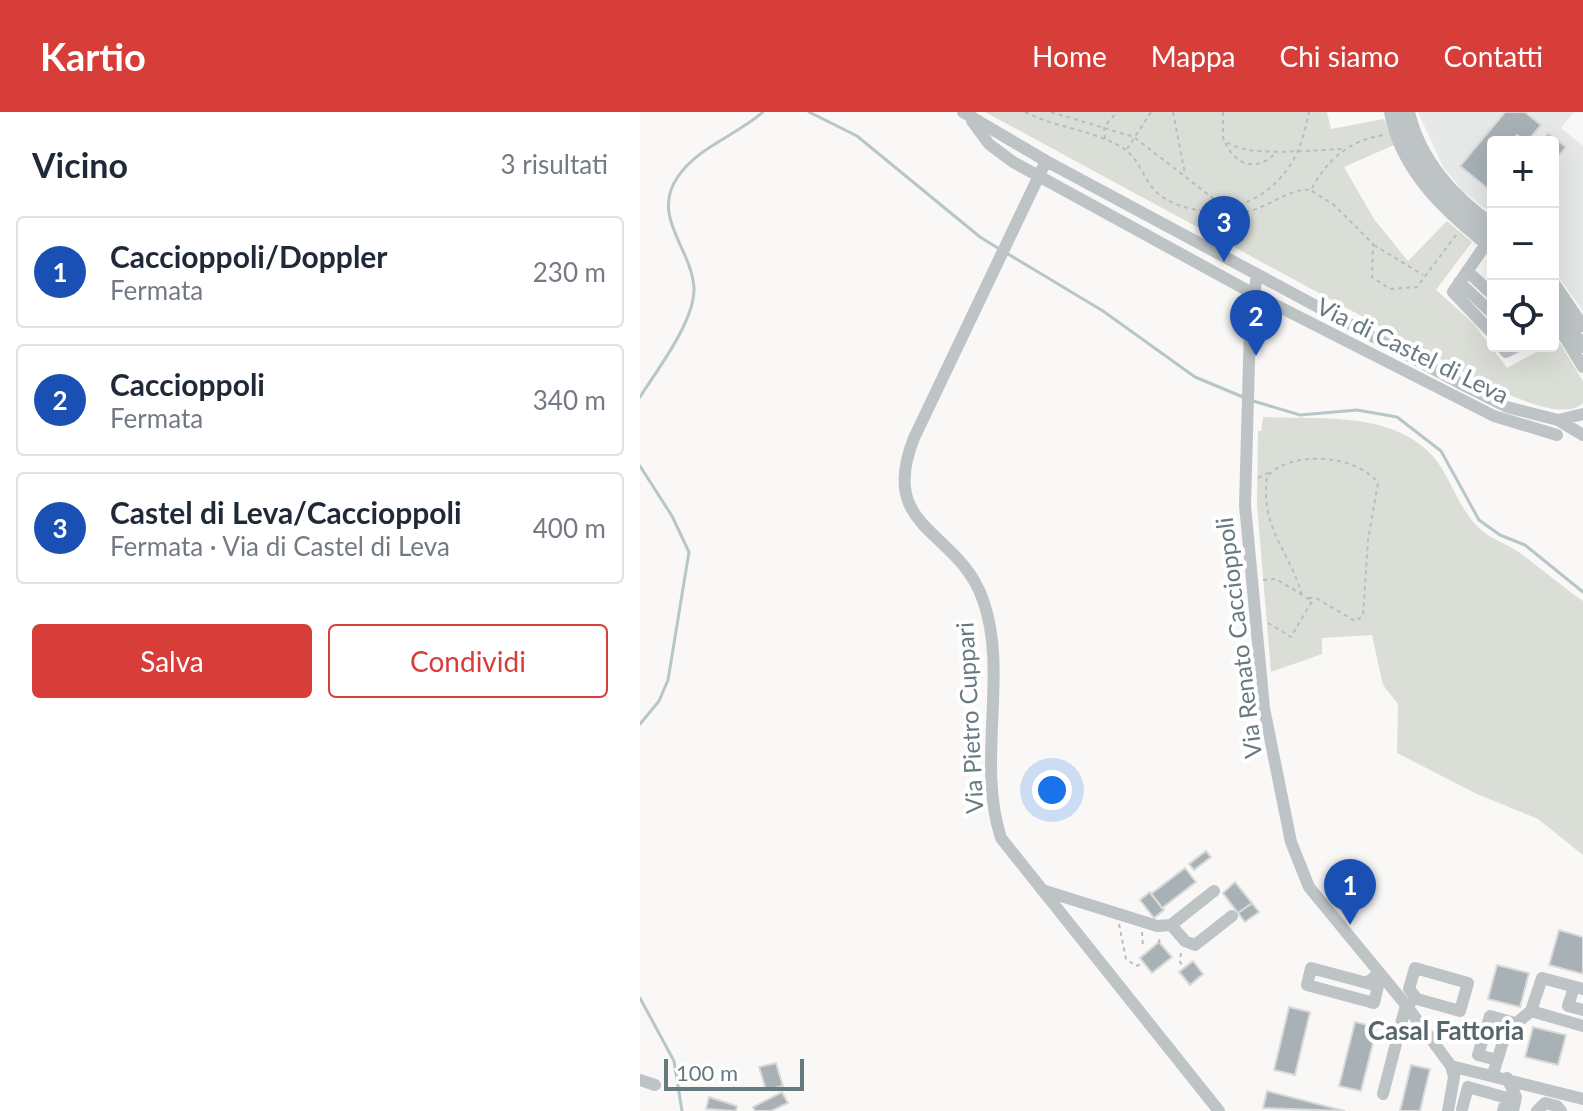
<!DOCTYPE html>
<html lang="it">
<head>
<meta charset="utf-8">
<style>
  :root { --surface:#fff; --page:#f6f6f7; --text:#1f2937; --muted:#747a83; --line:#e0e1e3; --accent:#d73d39 }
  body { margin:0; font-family:Lato,sans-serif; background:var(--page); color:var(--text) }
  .controls { position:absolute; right:24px; top:24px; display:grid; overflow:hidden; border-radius:8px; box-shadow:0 8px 32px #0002 }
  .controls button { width:72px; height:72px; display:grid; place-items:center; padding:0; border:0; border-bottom:2px solid var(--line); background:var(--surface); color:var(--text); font:40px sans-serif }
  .scale { position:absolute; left:24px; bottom:20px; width:140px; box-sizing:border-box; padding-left:8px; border:4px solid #667a80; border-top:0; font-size:22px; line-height:28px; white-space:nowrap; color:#667a80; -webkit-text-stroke:6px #fff; paint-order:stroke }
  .you { position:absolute; left:412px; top:678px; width:28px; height:28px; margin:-20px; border:6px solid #fff; border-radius:50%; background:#1a73e8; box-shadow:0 0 0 12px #1a73e833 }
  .badge { display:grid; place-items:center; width:52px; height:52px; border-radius:50%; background:var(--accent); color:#fff; font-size:26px; font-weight:700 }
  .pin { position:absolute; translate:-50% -66px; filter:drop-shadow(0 2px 4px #0008) }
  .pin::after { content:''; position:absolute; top:42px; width:28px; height:24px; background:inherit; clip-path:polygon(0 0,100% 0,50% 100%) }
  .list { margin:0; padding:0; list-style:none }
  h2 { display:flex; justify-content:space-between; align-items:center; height:104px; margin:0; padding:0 32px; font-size:34px }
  h2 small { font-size:26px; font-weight:400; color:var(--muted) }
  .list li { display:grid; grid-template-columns:52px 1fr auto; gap:24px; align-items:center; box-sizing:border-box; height:112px; margin:0 16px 16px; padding:0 16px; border:2px solid var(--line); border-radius:8px }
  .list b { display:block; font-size:30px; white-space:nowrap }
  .list p { margin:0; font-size:26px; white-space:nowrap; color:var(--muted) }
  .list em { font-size:26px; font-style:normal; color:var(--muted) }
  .actions { display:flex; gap:16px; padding:24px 32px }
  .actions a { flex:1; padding:18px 0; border:2px solid var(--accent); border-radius:8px; text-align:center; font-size:28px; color:var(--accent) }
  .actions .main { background:var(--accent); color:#fff }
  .icon { flex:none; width:44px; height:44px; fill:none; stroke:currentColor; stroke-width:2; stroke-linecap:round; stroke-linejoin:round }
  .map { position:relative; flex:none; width:943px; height:999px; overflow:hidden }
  header { display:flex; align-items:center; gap:48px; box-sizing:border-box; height:112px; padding:0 40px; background:var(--accent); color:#fff }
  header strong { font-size:38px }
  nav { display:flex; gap:44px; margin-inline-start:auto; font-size:28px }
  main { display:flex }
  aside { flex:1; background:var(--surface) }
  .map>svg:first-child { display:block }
</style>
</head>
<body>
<header>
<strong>Kartio</strong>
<nav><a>Home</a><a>Mappa</a><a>Chi siamo</a><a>Contatti</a></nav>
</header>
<main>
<aside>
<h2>Vicino<small>3 risultati</small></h2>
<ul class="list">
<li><span class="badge" style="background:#1a4fb4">1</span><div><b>Caccioppoli/Doppler</b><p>Fermata</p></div><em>230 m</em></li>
<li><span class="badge" style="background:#1a4fb4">2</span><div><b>Caccioppoli</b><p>Fermata</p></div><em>340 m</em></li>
<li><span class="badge" style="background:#1a4fb4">3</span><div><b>Castel di Leva/Caccioppoli</b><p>Fermata · Via di Castel di Leva</p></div><em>400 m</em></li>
</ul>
<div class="actions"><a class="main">Salva</a><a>Condividi</a></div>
</aside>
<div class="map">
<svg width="943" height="999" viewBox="0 0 943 999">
  <rect width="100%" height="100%" fill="#f9f8f7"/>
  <path fill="#e7e8e8" d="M778,0h156l-13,16 22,18v165l-30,-42v-127h-60v73l-31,-25 -19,-23z"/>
  <path fill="#daded6" d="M345,0h342l4,17 53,-10 10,26 -50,22 30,52 34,42 39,-40 25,21 -36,48 38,34 33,44 51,-28 25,41v22c-21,20 -80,-11 -102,-22z
    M623,305c57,3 133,-7 173,43 16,21 22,47 42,67 13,13 28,16 42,26 21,15 42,33 63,48v254l-45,-36 -61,-25 -80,-41 1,-49 -15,-19 -11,-50 -50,3v16l-51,18 -14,-167 1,-74h3z"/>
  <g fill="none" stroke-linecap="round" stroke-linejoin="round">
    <path stroke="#b7c6c7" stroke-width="3" d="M169,0l48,24 123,101 21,13
      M368,142l95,57 92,66 48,20
      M0,285c17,-27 55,-76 54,-109 -2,-39 -43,-71 -17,-110 20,-31 59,-42 86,-66
      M610,288l50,15 57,-5 40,7 44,34 38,69 21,15 25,10 58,47
      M0,354l32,50 17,36 -21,128 -9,21 -19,23
      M0,886l34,63 8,50"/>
  </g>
  <path fill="#a8b2b6" stroke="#dbdad9" stroke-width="2" d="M865,0h20l16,13 -14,17 -10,-7 -6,7h-18v51l-33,-27z
    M908,21l18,14 -13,16v-21h-12z
    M566,739l5,6 -17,13 -5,-6z
    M545,756l11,14 -34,26 -11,-14z
    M595,770l17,21 -14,10 -15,-20z
    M510,780l14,18 -10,8 -14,-18z
    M612,791l7,9 -14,10 -7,-9z
    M919,818l24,7v37l-34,-9z
    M519,830l13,15 -20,16 -12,-15z
    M553,849l10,13 -13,11 -11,-13z
    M857,853l32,8 -9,34 -32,-8z
    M649,895l21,5 -15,63 -21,-5z
    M715,910l22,5 -16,64 -22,-5z
    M893,915l33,8 -8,30 -33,-8z
    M136,951l7,23 -17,4 -7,-23z
    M771,953l19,4 -10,42h-20z
    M627,979l78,20 -82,-3z
    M142,980l6,11 -17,8h-16l-2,-4z
    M69,985l28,9 -1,5 -30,-2z"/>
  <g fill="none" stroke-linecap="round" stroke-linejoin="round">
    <path stroke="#b9bdbf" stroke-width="2" stroke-dasharray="4 4" stroke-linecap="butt" d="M385,0c31,16 69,18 98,36 18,11 21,36 38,48 44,30 103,11 130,-32 10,-15 14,-34 18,-52
      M411,0l83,25 98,76c33,1 54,-26 79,-23 15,-30 41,-52 75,-55
      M533,0l12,62
      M583,0v26c15,22 93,11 119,11
      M465,27l-1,-12 13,-15
      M585,31c12,23 31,29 51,10
      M487,37l24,-37
      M672,79l22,14 39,39 -1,33 18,12 27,-2 39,-52
      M734,133l49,30
      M618,366l12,-6
      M623,468l13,-1 36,22 -21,36 -23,-14
      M662,483c-13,-45 -42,-67 -35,-118 23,-28 91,-22 111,6l-10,57 -5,76 -8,5 -39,-23h-9
      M479,812l7,35 10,7 8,-3
      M502,820l1,14
      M519,831l1,-8
      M541,841l-1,9 4,6"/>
    <path stroke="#bec4c6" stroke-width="12" d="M323,0l83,49 421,226 40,20 51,13 25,15
      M750,0c11,62 58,101 103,138
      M760,0c11,54 50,92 93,123
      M769,0c11,47 45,86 84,112
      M332,9l17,23 24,18 241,132 240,122 63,19
      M406,49l-132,277c-37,93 44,90 69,162 26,72 -7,162 18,238l218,273
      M846,132l-33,48 40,42
      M827,159l26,24
      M617,162l-7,52 -5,179 19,203 27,134 18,45 97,118 45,61 3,11 -6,34
      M819,170l34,32
      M913,170l30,44
      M913,185l30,50
      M913,206l30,49
      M861,234l5,6 12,-6
      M918,308l25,-6
      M402,778l115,36 14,-1 43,-34
      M531,813l14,16 10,4 37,-29
      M775,856l53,15 -8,28 -43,-12 -8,-10z
      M727,871l11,3 -4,17 -67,-18 4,-17 56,15 12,-10
      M934,875l-6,19 15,4
      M891,899l52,15
      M857,948l-19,-5 12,-39 25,7
      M811,954l132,33
      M853,962l13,-42 25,-21 11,-33 41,11
      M867,966l9,19 -3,14
      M0,968l15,5
      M743,982l23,-89 4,-2
      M822,997l6,-22 39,11 -4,13
      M897,999l8,-8 12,3 4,5"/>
  </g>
  <g text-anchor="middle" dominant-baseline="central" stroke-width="8" stroke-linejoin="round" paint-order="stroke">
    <g font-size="24" fill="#667a80" stroke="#fff">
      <text transform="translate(773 238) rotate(26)">Via di Castel di Leva</text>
      <text transform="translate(598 526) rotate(-97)">Via Renato Caccioppoli</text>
      <text transform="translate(329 606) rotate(-93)">Via Pietro Cuppari</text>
    </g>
    <g font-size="26" font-weight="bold" fill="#58676b" stroke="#fff">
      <text x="806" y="918">Casal Fattoria</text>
    </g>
  </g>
</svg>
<div class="controls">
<button>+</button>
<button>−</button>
<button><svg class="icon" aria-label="locate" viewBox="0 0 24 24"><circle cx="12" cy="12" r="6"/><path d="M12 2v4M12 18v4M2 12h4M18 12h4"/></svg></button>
</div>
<div class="scale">100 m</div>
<div class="you"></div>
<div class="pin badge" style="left:710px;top:813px;background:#1a4fb4">1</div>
<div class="pin badge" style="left:616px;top:244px;background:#1a4fb4">2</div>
<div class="pin badge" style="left:584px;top:150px;background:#1a4fb4">3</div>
</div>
</main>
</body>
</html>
